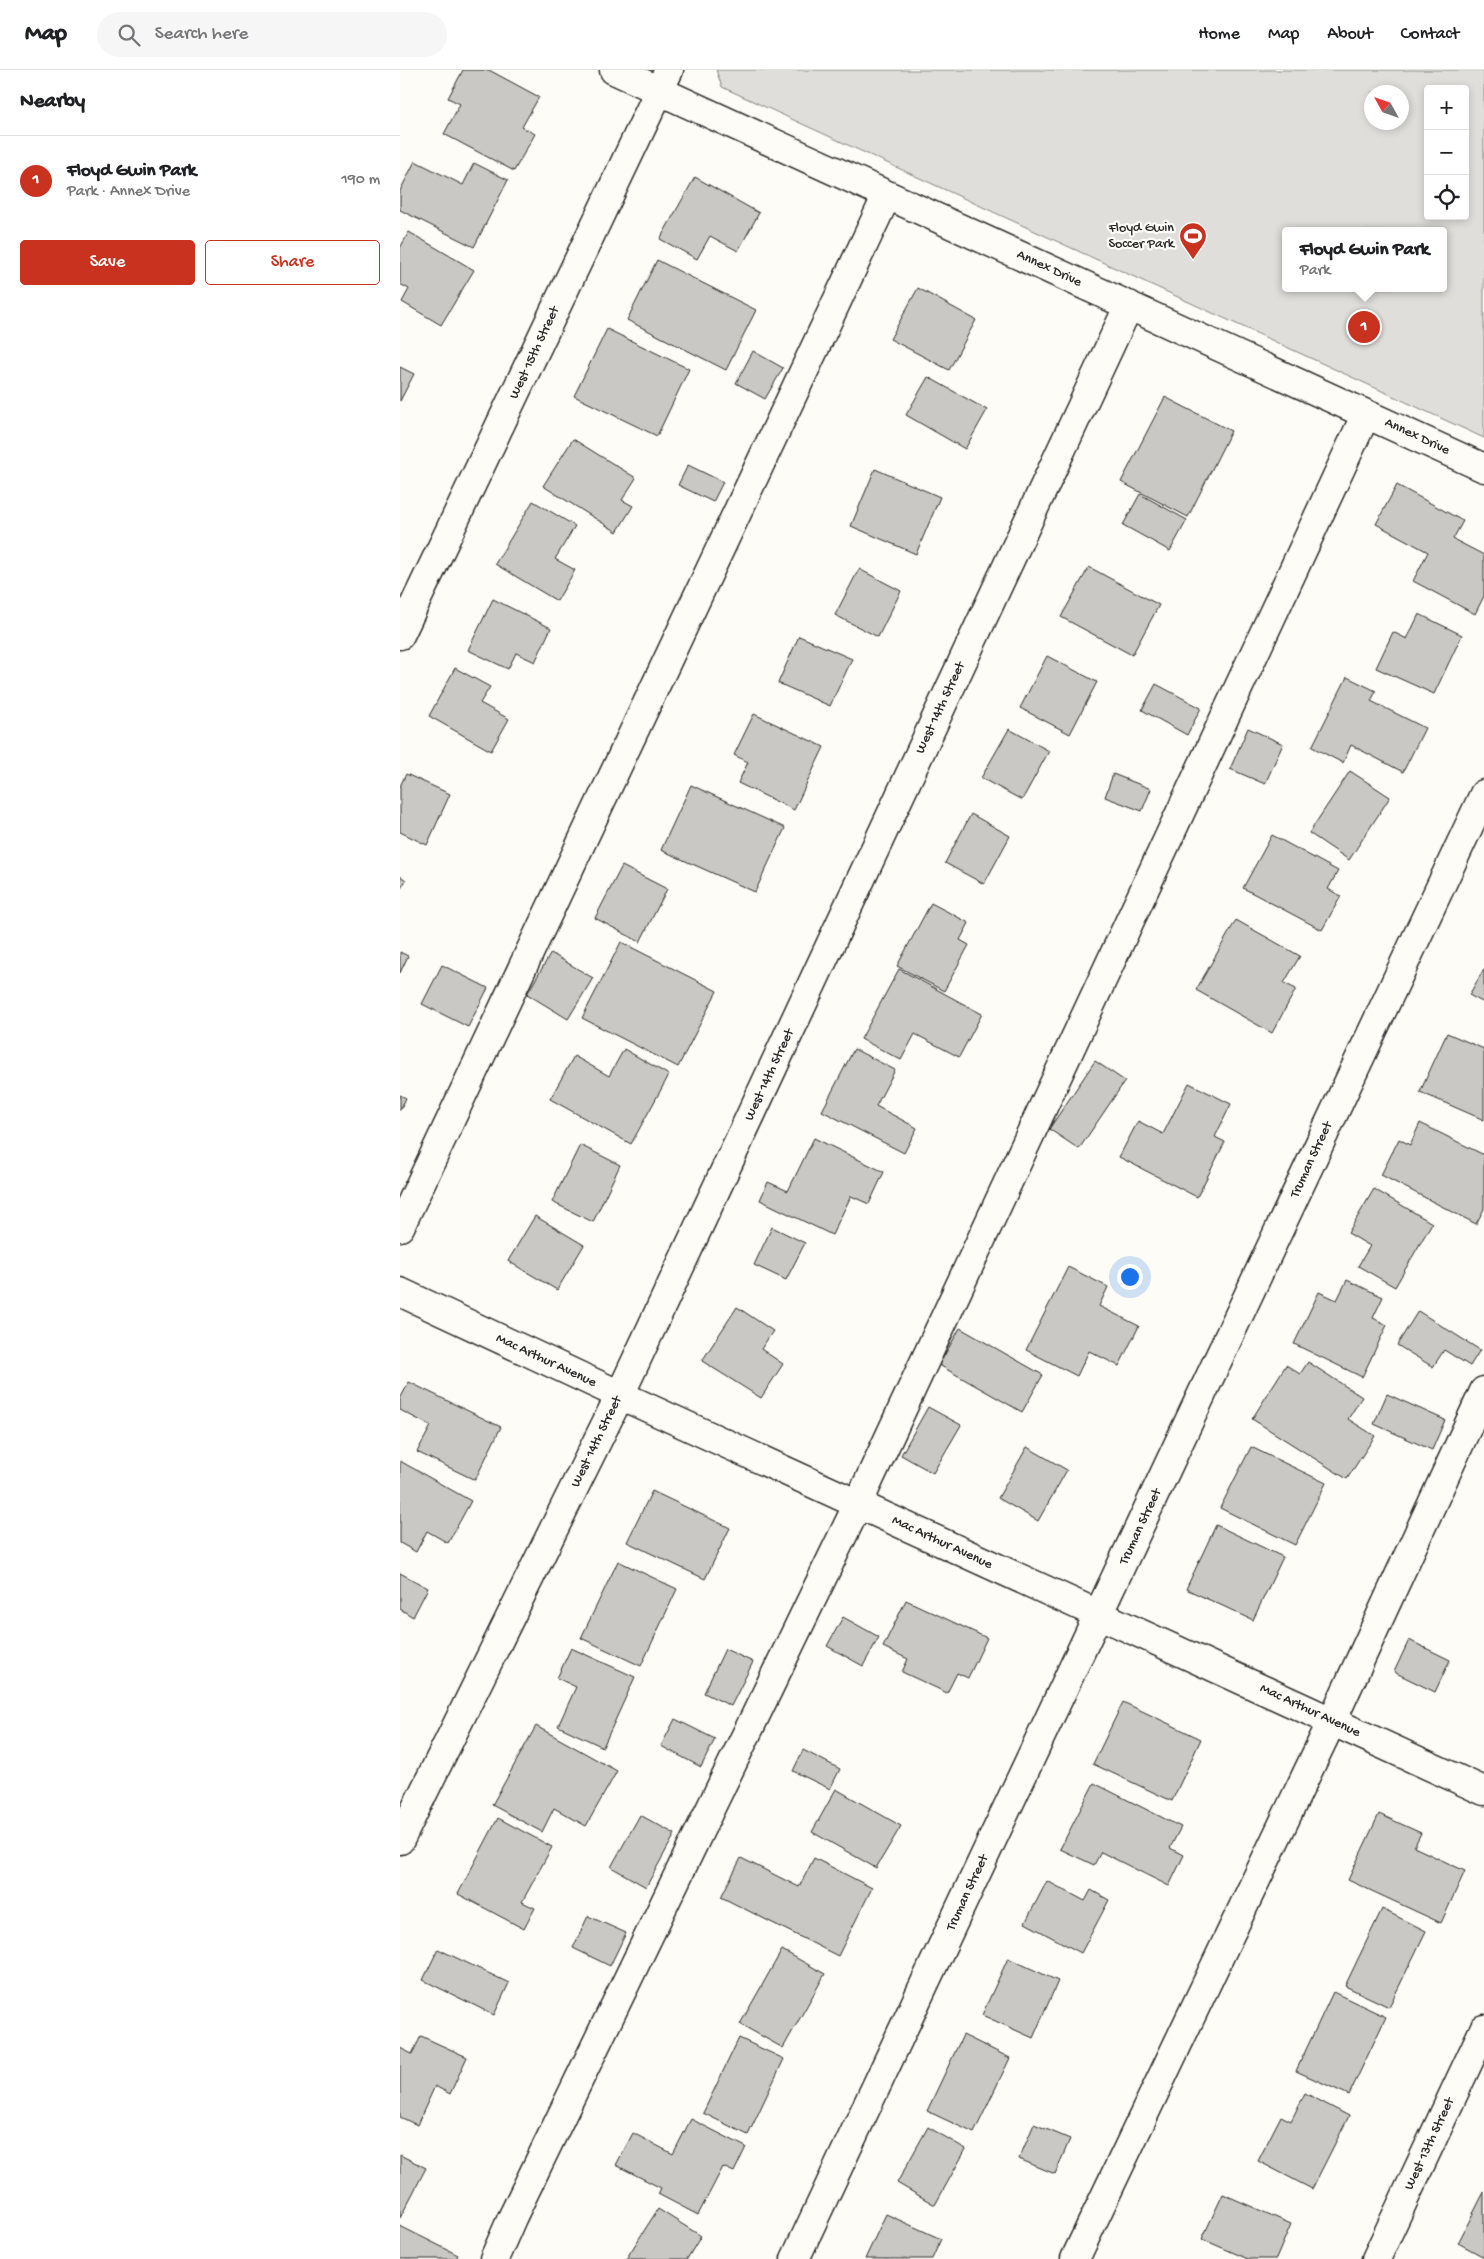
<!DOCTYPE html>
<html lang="en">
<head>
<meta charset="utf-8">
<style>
  :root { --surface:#fff; --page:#f6f6f6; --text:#202124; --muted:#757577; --line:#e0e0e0; --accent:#c8321e }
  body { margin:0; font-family:"Gochi Hand",sans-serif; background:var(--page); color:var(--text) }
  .controls { position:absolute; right:15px; top:15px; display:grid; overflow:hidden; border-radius:5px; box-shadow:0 2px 8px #0003 }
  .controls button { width:45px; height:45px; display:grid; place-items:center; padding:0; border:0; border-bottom:1px solid var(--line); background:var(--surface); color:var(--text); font:25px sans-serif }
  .compass { position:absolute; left:964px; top:15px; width:45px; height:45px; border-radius:50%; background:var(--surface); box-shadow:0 2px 8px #0003; rotate:310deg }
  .you { position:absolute; left:729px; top:1206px; width:18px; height:18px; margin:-12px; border:4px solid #fff; border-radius:50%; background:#1a73e8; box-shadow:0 0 0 8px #1a73e833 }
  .badge { display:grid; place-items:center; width:32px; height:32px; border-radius:50%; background:var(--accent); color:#fff; font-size:16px; font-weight:700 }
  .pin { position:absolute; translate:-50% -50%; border:2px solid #fff; box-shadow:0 1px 5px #0006 }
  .popup { position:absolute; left:882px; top:157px; width:165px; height:65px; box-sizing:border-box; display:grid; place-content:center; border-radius:5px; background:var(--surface); filter:drop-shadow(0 1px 4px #0005); font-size:16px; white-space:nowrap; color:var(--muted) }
  .popup b { font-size:19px; color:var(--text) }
  .popup::after { content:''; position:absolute; left:50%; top:100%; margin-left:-10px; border:10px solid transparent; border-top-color:var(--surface) }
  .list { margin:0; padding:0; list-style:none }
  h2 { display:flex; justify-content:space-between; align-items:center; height:65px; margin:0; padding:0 20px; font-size:21px }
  h2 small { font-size:16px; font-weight:400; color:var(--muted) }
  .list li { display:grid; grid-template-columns:32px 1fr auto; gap:15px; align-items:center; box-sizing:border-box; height:90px; padding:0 20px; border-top:1px solid var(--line) }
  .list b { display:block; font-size:19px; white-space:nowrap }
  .list p { margin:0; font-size:16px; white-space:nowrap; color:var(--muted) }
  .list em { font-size:16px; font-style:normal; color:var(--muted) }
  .actions { display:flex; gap:10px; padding:15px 20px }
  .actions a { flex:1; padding:11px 0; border:1px solid var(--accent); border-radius:5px; text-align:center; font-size:18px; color:var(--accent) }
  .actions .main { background:var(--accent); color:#fff }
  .icon { flex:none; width:28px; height:28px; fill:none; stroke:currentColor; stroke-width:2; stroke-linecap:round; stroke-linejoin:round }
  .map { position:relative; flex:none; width:1084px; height:2189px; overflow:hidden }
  header { display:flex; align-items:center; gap:30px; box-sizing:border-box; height:70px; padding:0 25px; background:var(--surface); border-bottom:1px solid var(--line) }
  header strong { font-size:24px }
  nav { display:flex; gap:28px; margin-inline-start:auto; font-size:18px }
  .search { width:350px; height:45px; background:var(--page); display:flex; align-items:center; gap:12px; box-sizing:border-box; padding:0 18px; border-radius:28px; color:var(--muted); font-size:19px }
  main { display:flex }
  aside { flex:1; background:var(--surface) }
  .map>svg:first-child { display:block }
</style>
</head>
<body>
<header>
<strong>Map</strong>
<div class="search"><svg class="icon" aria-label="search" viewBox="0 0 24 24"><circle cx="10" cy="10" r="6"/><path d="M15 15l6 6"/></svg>Search here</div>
<nav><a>Home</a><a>Map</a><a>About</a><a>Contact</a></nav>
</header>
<main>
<aside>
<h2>Nearby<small></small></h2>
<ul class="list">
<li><span class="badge">1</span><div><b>Floyd Gwin Park</b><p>Park · Annex Drive</p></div><em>190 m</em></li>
</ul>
<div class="actions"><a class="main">Save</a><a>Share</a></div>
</aside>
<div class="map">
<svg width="1084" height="2189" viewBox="0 0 1084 2189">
  <rect width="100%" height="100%" fill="#fdfcf7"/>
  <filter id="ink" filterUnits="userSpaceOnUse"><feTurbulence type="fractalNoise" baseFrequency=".02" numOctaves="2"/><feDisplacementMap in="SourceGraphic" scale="10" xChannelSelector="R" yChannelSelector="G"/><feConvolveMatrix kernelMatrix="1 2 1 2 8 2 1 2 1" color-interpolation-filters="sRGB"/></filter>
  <g filter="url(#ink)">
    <path fill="#dfdeda" stroke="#858482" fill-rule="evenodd" d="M316,0h768v368l-762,-351zM1028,19h37v127h-37zM1002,22v30h-30v-30zM885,161h158v57h-158z"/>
    <path fill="#c9c8c4" stroke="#2b2b2b" d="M63,0h26l50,27 -17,30 13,7 -21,37 -70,-37 16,-30 -12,-6z
      M15,91l48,24 11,-22 34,17 -34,67 -74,-37v-19z
      M295,107l64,36 -21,38 -28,-15 -13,23 -37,-20z
      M9,162l65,38 -33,55 -39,-23 7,-13 -9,-5v-36z
      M257,190l99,50 -30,60 -99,-50z
      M518,218l58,32 -27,50 -59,-31z
      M207,259l82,40 -32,67 -83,-40z
      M353,281l30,17 -18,31 -29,-16z
      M0,297l14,7 -14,27z
      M528,307l59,33 -22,39 -59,-34z
      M765,327l66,34 -43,86 -67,-35z
      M173,369l63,39 -14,22 11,6 -16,26 -74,-46z
      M288,395l35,17 -10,20 -35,-17z
      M475,399l65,28 -24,57 -65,-28z
      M997,415l66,36 -10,18 31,16v41l-9,18 -62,-33 15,-29 -52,-28z
      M740,424l47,26 -17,31 -47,-26z
      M133,431l42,25 -20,33 20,11 -18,31 -62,-37z
      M689,497l70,38 -27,50 -71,-38z
      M459,499l42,22 -23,46 -43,-22z
      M93,529l58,29 -16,34 -19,-9 -8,16 -40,-19z
      M1019,544l43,21 -28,59 -58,-26 17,-36 14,7z
      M399,566l53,23 -22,47 -52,-23z
      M647,586l50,26 -27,52 -50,-26z
      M55,598l35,19 -10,16 29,16 -18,32 -62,-35z
      M947,607l29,14 -5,10 54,27 -22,44 -52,-27 -8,18 -31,-16z
      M756,614l45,24 -14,27 -45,-25z
      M354,644l70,33 -30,63 -56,-27 10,-21 -14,-7z
      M848,658l35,16 -18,40 -35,-15z
      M609,659l40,22 -27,49 -41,-22z
      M950,701l40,26 -41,63 -40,-27z
      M6,704l44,20 -23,51 -27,-13v-46z
      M713,704l38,15 -9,22 -37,-14z
      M291,715l94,43 -30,64 -94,-42z
      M571,744l39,22 -26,48 -39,-21z
      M872,765l66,36 -10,18 13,7 -19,34 -79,-42z
      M222,796l45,23 -27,53 -45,-24z
      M0,806l6,4 -6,10z
      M531,833l38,20 -9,17 9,5 -25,46 -47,-25z
      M836,850l64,36 -16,27 12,6 -24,44 -76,-43z
      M221,872l96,49 -39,76 -96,-49z
      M0,882l8,4 -8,17z
      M151,883l42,25 -25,41 -41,-25z
      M42,895l46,23 -20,39 -46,-23z
      M499,899l83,45 -23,43 -44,-23 -14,26 -40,-21z
      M1084,899v34l-15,-8z
      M1047,963l37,16v71l-64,-28z
      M224,979l45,26 -38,69 -81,-45 24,-43 35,20z
      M454,979l41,21 -19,36 41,22 -13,25 -82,-42z
      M695,991l30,20 -46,68 -30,-20z
      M789,1013l42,21 -16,33 10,5 -28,55 -78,-40 19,-36 25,13z
      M0,1025l6,3 -6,12z
      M1020,1053l64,32v54l-8,15 -95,-49 18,-36 11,6z
      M414,1068l70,34 -15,32 -18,-8 -19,39 -72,-35 8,-18 20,9z
      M180,1075l40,20 -27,57 -41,-20z
      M974,1119l58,34 -37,64 -37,-21 12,-20 -22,-13z
      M135,1146l49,29 -27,45 -49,-29z
      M372,1157l33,16 -19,37 -32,-15z
      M668,1197l40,20 -9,19 40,20 -20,40 -30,-15 -12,25 -51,-26z
      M947,1210l36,17 -10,21 14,7 -25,52 -68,-33 25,-52 18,8z
      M337,1237l36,24 -12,18 22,15 -22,34 -59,-37z
      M1018,1241l62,39 -10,16 -26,-16 -11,17 -36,-22z
      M560,1258l83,47 -21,37 -83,-47z
      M908,1292l54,35 -14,22 27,17 -28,43 -95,-60 34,-54 14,9z
      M9,1312l92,45 -26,53 -58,-28 14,-26 -31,-16v-11z
      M987,1324l58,26 -13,30 -58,-26z
      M528,1337l33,18 -28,48 -32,-18z
      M627,1377l40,23 -29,51 -40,-23z
      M851,1377l75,36 -31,62 -75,-37z
      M0,1391l71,40 -23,42 -21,-12 -11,21 -16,-9z
      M252,1421l78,37 -25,51 -78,-37z
      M816,1455l67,32 -30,63 -67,-31z
      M218,1491l59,28 -36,77 -60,-28z
      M0,1503l28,15 -15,29 -13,-8z
      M506,1530l81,38 -19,40 -11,-5 -10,20 -45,-21 6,-13 -25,-12z
      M443,1547l36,20 -16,29 -36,-20z
      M1009,1570l41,20 -15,32 -41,-20z
      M171,1578l64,29 -32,70 -45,-21 18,-39 -19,-9z
      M325,1579l28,13 -22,44 -27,-13z
      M723,1632l78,37 -29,62 -79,-37z
      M275,1649l40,20 -14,28 -40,-21z
      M136,1656l81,45 -31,55 -32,-18 -12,24 -50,-27z
      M403,1680l37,19 -10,20 -37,-18z
      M694,1713l87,44 -11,21 14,7 -15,31 -68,-34 -7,13 -34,-16z
      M436,1719l65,37 -25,42 -64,-36z
      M979,1744l42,19 -7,14 51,24 -24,52 -93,-43z
      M240,1745l35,19 -29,53 -35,-20z
      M98,1748l54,29 -30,55 13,6 -11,21 -66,-35z
      M341,1788l58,29 15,-29 58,30 -34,68 -117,-59z
      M647,1811l38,20 6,-11 18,10 -28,53 -56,-30z
      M982,1839l44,22 -37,76 -44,-21z
      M188,1846l38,17 -16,33 -37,-18z
      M38,1879l71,34 -15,32 -71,-35z
      M382,1880l43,24 -42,74 -43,-24z
      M608,1888l50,23 -25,57 -51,-23z
      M933,1922l53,25 -37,78 -53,-24z
      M563,1965l47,23 -36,75 -47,-22z
      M21,1966l46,21 -17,37 -15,-8 -18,39 -17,-8v-69l12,6z
      M339,1968l45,21 -36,76 -45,-22z
      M905,2023l44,23 -37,73 -54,-28 23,-45 10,5z
      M291,2049l55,28 -12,25 -11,-5 -25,48 -40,-21 3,-6 -45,-23 17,-32 40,21z
      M634,2054l36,15 -15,35 -36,-15z
      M528,2057l38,22 -31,56 -38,-22z
      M0,2085l26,13 -26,50z
      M1084,2122v65l-26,-14z
      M823,2124l68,30 -15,35h-28l-46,-20z
      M258,2139l43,27 -14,23h-61z
      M486,2144l55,25 -9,20h-67z
      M0,2156l58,29 -2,4h-56z"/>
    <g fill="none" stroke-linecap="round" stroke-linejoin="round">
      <g stroke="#2b2b2b" stroke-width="31">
        <path id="minor" d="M214,0l870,398
          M0,565l269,-565
          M0,1157l487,-1032
          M0,1222l220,103 864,396
          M0,1770l220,-445 509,-1090
          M94,2189l18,-41 346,-714 508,-1090
          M395,2189l689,-1465
          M675,2189l257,-538 152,-330
          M976,2189l108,-230"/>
      </g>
      <use href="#minor" stroke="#fdfcf7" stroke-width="28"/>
    </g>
  </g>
  <defs>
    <g id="stadium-pin" transform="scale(1.4375)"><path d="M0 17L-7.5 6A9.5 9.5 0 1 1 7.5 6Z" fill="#c8321e" stroke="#fdfcf7"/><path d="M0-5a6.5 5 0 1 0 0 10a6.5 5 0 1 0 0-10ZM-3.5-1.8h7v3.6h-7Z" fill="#fff"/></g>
  </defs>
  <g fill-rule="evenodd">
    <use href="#stadium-pin" x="793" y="166"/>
  </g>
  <g text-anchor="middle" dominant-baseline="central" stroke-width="4.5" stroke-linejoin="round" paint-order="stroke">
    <g font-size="14" fill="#2b2b2b" stroke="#fdfcf7" text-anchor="end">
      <text x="774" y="158">Floyd Gwin<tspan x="774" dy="16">Soccer Park</tspan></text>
    </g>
    <g font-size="14" fill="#2b2b2b" stroke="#fdfcf7">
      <text transform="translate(649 199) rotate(25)">Annex Drive</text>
      <text transform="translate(135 283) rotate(-65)">West 15th Street</text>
      <text transform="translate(1017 367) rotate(25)">Annex Drive</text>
      <text transform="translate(541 638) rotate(-65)">West 14th Street</text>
      <text transform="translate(370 1005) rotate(-65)">West 14th Street</text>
      <text transform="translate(912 1090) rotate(-65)">Truman Street</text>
      <text transform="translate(146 1291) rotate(25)">Mac Arthur Avenue</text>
      <text transform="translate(197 1372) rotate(-64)">West 14th Street</text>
      <text transform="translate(741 1457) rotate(-65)">Truman Street</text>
      <text transform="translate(542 1473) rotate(25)">Mac Arthur Avenue</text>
      <text transform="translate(910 1641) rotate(25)">Mac Arthur Avenue</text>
      <text transform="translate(568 1823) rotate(-65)">Truman Street</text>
      <text transform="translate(1030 2074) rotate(-65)">West 13th Street</text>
    </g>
  </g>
</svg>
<div class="controls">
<button>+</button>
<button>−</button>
<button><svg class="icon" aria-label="locate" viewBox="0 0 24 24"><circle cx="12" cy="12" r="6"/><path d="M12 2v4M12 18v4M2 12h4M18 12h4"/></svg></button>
</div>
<svg class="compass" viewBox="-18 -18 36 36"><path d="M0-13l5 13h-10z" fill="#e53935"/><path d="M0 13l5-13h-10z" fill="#757577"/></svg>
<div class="you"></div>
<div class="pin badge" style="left:964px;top:257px">1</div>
<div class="popup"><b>Floyd Gwin Park</b>Park</div>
</div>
</main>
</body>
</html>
